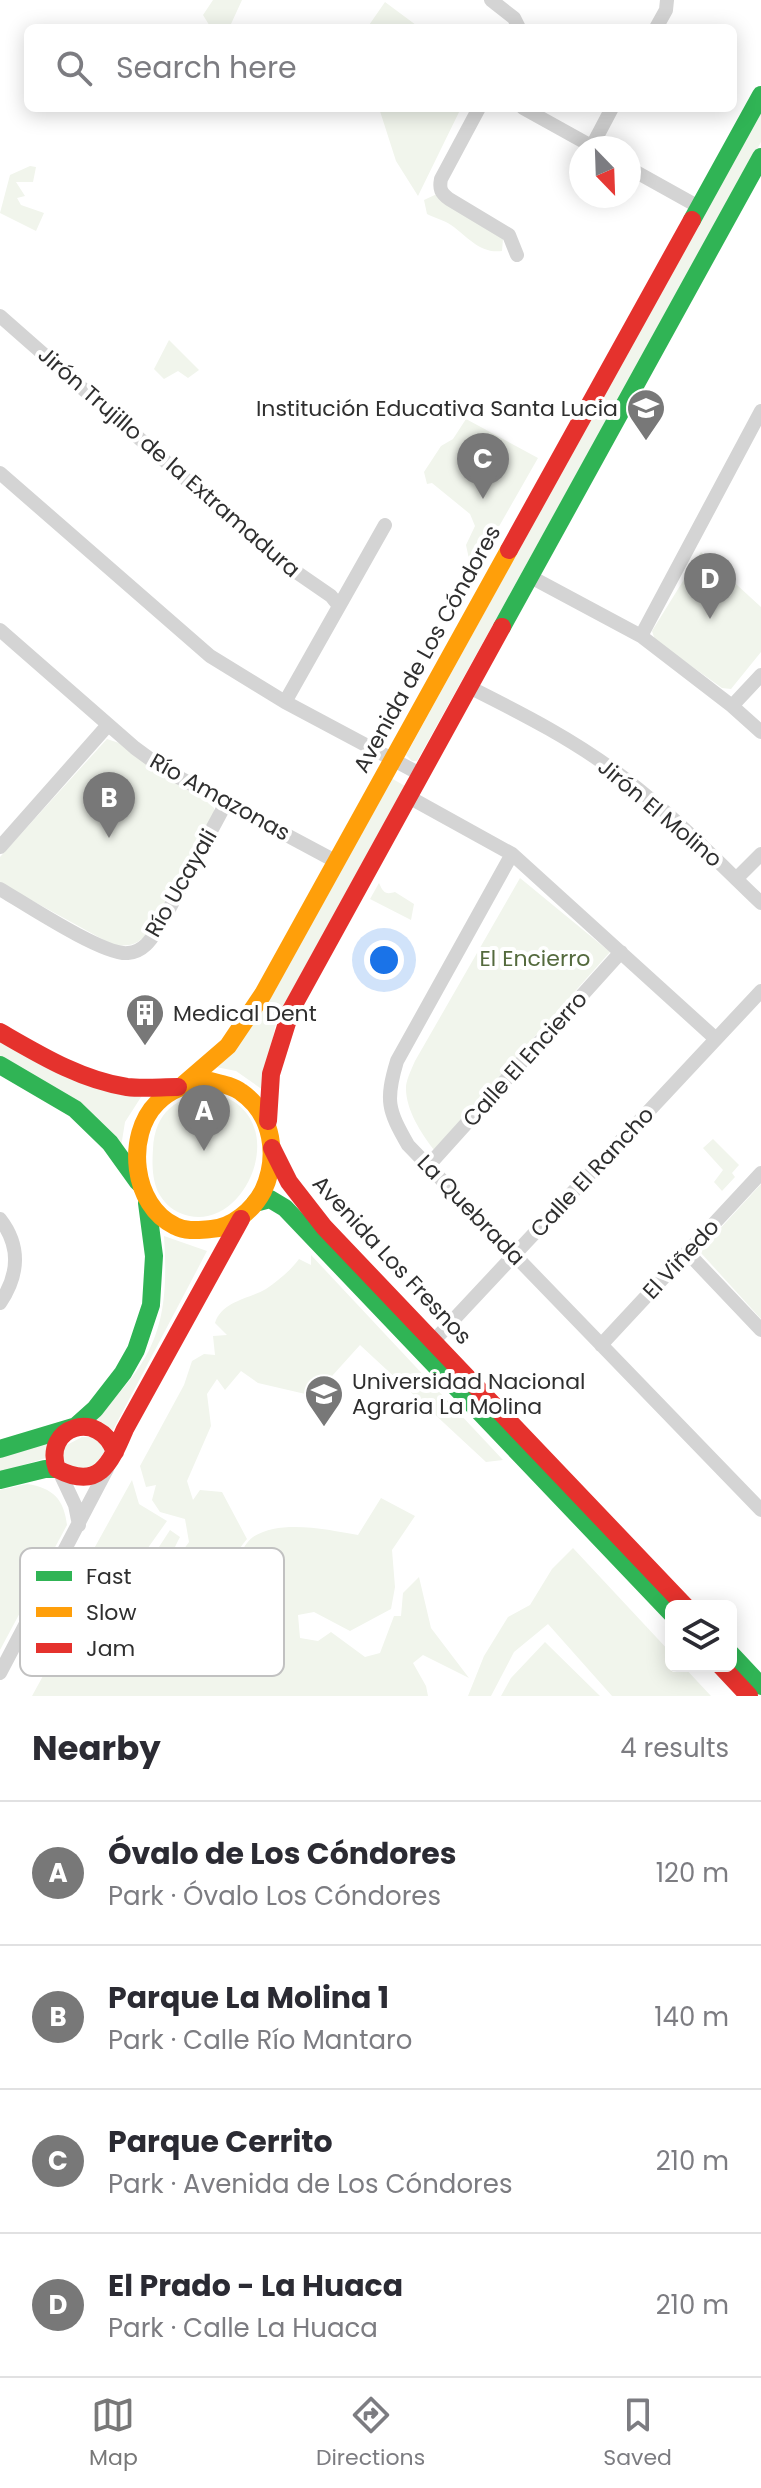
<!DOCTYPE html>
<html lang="en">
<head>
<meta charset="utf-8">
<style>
  :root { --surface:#fff; --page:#f2f2f3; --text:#2b2b33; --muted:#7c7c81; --line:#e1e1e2; --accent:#787878 }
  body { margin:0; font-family:Poppins,sans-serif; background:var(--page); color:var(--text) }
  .controls { position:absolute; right:24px; bottom:24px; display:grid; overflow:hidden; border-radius:12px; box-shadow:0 4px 20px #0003 }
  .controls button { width:72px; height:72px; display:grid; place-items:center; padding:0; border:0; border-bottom:2px solid var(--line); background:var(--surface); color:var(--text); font:40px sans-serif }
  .compass { position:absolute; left:569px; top:136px; width:72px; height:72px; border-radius:50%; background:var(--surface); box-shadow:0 4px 20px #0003; rotate:157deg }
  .you { position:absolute; left:384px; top:960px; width:28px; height:28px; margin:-20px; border:6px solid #fff; border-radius:50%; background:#1a73e8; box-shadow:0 0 0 12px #1a73e833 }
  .badge { display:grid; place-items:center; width:52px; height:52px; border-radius:50%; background:var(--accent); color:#fff; font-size:26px; font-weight:700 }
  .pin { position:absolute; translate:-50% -66px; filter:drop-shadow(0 2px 4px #0008) }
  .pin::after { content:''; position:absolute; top:42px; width:28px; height:24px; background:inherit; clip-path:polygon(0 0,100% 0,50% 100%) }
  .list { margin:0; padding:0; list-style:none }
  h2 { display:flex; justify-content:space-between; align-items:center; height:104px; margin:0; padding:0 32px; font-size:34px }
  h2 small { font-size:26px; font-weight:400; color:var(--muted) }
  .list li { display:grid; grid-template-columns:52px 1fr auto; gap:24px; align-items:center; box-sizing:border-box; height:144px; padding:0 32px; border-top:2px solid var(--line) }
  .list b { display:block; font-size:30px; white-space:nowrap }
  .list p { margin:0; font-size:26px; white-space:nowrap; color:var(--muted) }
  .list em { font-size:26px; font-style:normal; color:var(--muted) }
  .icon { flex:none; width:44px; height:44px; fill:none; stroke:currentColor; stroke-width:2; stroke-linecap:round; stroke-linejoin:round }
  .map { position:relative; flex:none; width:761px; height:1696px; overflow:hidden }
  .search { position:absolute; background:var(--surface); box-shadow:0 4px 20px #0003; left:24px; right:24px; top:24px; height:88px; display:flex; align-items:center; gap:20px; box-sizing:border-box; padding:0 28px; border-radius:12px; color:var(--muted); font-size:30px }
  .sheet { height:680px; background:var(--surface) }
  nav { display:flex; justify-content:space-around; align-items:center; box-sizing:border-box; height:112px; border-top:2px solid var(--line); background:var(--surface); font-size:22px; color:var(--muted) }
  nav a { display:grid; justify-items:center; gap:4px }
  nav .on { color:var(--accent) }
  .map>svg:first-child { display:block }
</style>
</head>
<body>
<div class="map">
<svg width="761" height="1696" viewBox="0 0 761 1696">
  <rect width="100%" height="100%" fill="#fff"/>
  <path fill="#f1f5ec" d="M213,0h29l-11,24 -20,4 -8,-13z
    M385,2l35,26h-53z
    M379,108h82l-43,88 -22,-35z
    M761,110v32l-344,619h-5l-6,-6z
    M30,166l6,1 -3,15h-17l9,14 -8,2 4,7 23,8 -8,18 -36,-18 10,-38z
    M439,193l64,46 -1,12c-22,3 -34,-14 -51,-26 -7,-5 -16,-7 -24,-11l-3,-14z
    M169,340l30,30 -11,8 -10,-7 -14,8 -10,-10z
    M466,419l72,39 -61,107 -8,-6 -3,-14 9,-19 -5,-12 -38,-31 -5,1 -3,-12 17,-26 12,-7z
    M701,552l60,55v45l-30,37 -9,-1 -67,-48 -3,-9z
    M107,739l12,4 41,31 46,27 8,7v5l-63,115c-11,16 -19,19 -38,17l-113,-62v-26z
    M391,778l14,8 -120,219 -10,22 -12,63 -27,-19 -20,-4z
    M520,878l90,74 -176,198c-13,-17 -29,-41 -28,-64 1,-8 6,-18 9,-25z
    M379,883c4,9 6,12 16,9l19,12 -3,16 -41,-21z
    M0,1040l143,54 -18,28 -4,25 -121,-89z
    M213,1093c86,21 31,148 -33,120 -10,-4 -17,-12 -22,-21 -6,-14 -6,-29 -5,-43 2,-37 23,-53 60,-56z
    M713,1139l26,26 -7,8 3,4 -13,14 -8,-9 9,-12 -20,-22z
    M761,1184v135l-60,-66 5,-9z
    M164,1236l43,15 -94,179 -23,-7c65,-62 80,-97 74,-187z
    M311,1255l192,205 -17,2 -126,-117 -46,51 -56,-13 -17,-12 -16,19 -8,-11 -10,15 4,32 -24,55 6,19 7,-10 22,2 25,47c-23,28 -36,61 -61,87l-6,-7 -4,8 -13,-7 10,-10 8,-57 8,-11 -4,-23 -25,-7 -8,-12 4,-15 -10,2 -6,-21 44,-81 8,-24 12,-7 11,1 -2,-19 14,-1 -12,-12c7,-22 34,-24 51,-34 13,-9 24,-18 33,-30l12,6z
    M54,1437l-8,21 -46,14v-16z
    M82,1437h15l11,9 -14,21 -15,2 -13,-3 -6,-14 3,-5z
    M132,1480l7,24 28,17 -34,48 -20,-10 -13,20 10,10 -11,1 -10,16 -4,14 5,6 12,-3c10,-18 8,-32 23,-47l10,1 11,-10 24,-37 10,7c-11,20 -14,41 -41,45l-4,10 12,7 5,-10 9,5 -9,18 10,21 19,3 21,27 58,-72 -21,-24 -1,-10c4,-6 8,-15 15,-20 28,-18 75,-7 105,-2l23,-37 34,18 -23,34 3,37 -4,22 -41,22 -36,-19 -16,3 2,23 18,3 13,-9 34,25 15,-4 14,-37h7l2,-23 16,-16 12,51 38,50 -46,-23 -10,8 13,23 2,10h-396l56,-102 -13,-11z
    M27,1484c26,4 37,15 40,41l-67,125v-160z
    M573,1548l98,105v13h12l28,30h-99l-64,-72 -34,28 -23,44h-23l16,-40 24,-39 22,-12 22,-36z
    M545,1642l55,54h-99l10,-18z"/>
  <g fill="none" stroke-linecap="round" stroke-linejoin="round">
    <path stroke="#d4d4d4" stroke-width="14" d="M491,0l23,18 5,10
      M656,28l10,-18 1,-10
      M479,108l-38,71c-2,10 0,14 8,20l60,36 8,20
      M523,108l72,40
      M592,146l20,-38
      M629,168l70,39
      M0,316l273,240 58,40 8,10
      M0,473l210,183 75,46 135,72
      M529,576l112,60 91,70 29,26
      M0,630l135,118 30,22 172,92
      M641,636l120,-225
      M469,687c54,27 107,54 155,91 49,37 92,82 137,125
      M285,702l100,-177
      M732,706l29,-31
      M407,796l105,58 204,185
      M0,847l108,-122
      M512,854l-115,207c-12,40 -9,49 11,84l353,365
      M736,879l25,-25
      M0,889c24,14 104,67 128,64 16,-1 24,-15 32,-27l66,-123
      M428,1166l193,-214
      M0,1219c21,27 19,56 0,84
      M687,1252l74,78
      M601,1345l160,-172
      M428,1347l333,-356
      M59,1471l16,34 4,20
      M0,1673l107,-204"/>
    <path stroke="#30b455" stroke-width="18" d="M692,220l69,-125
      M502,627l259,-470
      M0,1065l75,44 35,34 28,39
      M255,1203l15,-4 15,9 386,405
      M0,1449l76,-23 19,-17 28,-36 13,-23 15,-45 3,-49 -7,-53
      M0,1480l45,-11h12
      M731,1654l30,32"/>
    <path stroke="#ff9f0a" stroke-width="18" d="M206,1080c11,3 26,5 35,12 32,22 38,65 22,99 -10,19 -31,37 -52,38 -13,1 -24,3 -36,-3 -43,-20 -50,-91 -18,-123 13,-14 31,-19 49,-23z
      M184,1084l44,-38 35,-52 246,-444"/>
    <path stroke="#e5322d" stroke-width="18" d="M509,550l183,-330
      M0,1032c40,23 81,48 127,55 17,2 34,0 51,0
      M268,1121l3,-47 20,-64 211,-383
      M272,1148l17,34 35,45 361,379
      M115,1452c-16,-44 -73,-25 -58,17 42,22 53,-5 68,-40l116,-210
      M721,1666l28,30"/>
  </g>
  <defs>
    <g id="school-pin" transform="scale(2)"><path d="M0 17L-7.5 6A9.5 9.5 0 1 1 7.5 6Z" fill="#787878" stroke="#fff"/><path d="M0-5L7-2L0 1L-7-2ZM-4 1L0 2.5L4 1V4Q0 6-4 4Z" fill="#fff"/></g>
    <g id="building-pin" transform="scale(2)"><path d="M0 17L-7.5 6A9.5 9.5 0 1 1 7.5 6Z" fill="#787878" stroke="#fff"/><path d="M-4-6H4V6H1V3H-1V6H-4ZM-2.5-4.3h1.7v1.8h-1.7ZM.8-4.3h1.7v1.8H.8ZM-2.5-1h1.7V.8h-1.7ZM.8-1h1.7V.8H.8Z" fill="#fff"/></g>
    <g id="university-pin" transform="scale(2)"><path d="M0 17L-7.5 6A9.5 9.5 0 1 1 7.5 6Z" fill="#787878" stroke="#fff"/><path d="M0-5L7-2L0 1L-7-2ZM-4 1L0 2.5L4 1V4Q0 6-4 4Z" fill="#fff"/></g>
  </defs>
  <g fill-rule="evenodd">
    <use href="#school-pin" x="646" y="408"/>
    <use href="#building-pin" x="145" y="1013"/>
    <use href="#university-pin" x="324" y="1394"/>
  </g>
  <g text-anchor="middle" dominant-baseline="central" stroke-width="8" stroke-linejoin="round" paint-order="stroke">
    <g font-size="22" fill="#2f2f2f" stroke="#fff" text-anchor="start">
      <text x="618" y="408" text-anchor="end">Institución Educativa Santa Lucia</text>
      <text x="173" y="1013">Medical Dent</text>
      <text x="352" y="1381">Universidad Nacional<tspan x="352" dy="25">Agraria La Molina</tspan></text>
    </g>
    <g font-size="22" fill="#2f2f2f" stroke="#fff">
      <text transform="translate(169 462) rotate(41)">Jirón Trujillo de la Extramadura</text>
      <text transform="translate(427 649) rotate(-61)">Avenida de Los Cóndores</text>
      <text transform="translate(220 797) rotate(29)">Río Amazonas</text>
      <text transform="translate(660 813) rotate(40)">Jirón El Molino</text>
      <text transform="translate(181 883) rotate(-60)">Río Ucayali</text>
      <text transform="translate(525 1059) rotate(-48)">Calle El Encierro</text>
      <text transform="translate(592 1172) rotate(-47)">Calle El Rancho</text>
      <text transform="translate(471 1210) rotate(46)">La Quebrada</text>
      <text transform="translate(681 1259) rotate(-47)">El Viñedo</text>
      <text transform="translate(392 1260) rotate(47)">Avenida Los Fresnos</text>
    </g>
    <g font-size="22" fill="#546a3d" stroke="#fff">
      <text x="535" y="958">El Encierro</text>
    </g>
  </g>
  <rect x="20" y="1548" width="264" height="128" rx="12" fill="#fff" stroke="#c1c1c1" stroke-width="2"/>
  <rect x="36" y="1571" width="36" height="10" fill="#30b455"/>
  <rect x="36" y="1607" width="36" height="10" fill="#ff9f0a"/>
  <rect x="36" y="1643" width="36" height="10" fill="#e5322d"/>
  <g font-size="22" fill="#2f2f2f">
    <text x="86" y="1584">Fast</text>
    <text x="86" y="1620">Slow</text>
    <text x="86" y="1656">Jam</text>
  </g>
</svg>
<div class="controls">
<button><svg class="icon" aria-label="layers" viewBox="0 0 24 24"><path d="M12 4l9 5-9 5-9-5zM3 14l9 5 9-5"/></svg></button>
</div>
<svg class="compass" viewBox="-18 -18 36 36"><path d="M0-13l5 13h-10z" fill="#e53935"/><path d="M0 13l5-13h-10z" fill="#7c7c81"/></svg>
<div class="you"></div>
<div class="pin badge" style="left:204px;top:1151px">A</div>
<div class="pin badge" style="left:109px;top:838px">B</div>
<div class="pin badge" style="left:483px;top:499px">C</div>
<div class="pin badge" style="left:710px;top:619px">D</div>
<div class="search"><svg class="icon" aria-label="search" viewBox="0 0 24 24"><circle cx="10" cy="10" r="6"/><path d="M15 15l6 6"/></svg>Search here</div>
</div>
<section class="sheet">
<h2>Nearby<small>4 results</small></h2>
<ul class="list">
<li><span class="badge">A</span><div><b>Óvalo de Los Cóndores</b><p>Park · Óvalo Los Cóndores</p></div><em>120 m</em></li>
<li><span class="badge">B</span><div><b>Parque La Molina 1</b><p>Park · Calle Río Mantaro</p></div><em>140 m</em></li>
<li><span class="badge">C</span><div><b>Parque Cerrito</b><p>Park · Avenida de Los Cóndores</p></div><em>210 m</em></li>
<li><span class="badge">D</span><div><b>El Prado - La Huaca</b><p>Park · Calle La Huaca</p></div><em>210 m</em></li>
</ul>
</section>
<nav>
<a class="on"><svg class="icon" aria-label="map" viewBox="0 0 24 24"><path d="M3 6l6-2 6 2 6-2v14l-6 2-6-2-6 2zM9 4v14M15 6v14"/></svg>Map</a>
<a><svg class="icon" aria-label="directions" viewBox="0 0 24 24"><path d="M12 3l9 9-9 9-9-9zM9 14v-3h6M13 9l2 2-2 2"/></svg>Directions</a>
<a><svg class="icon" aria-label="saved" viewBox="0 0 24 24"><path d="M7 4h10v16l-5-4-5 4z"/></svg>Saved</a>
</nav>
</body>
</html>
